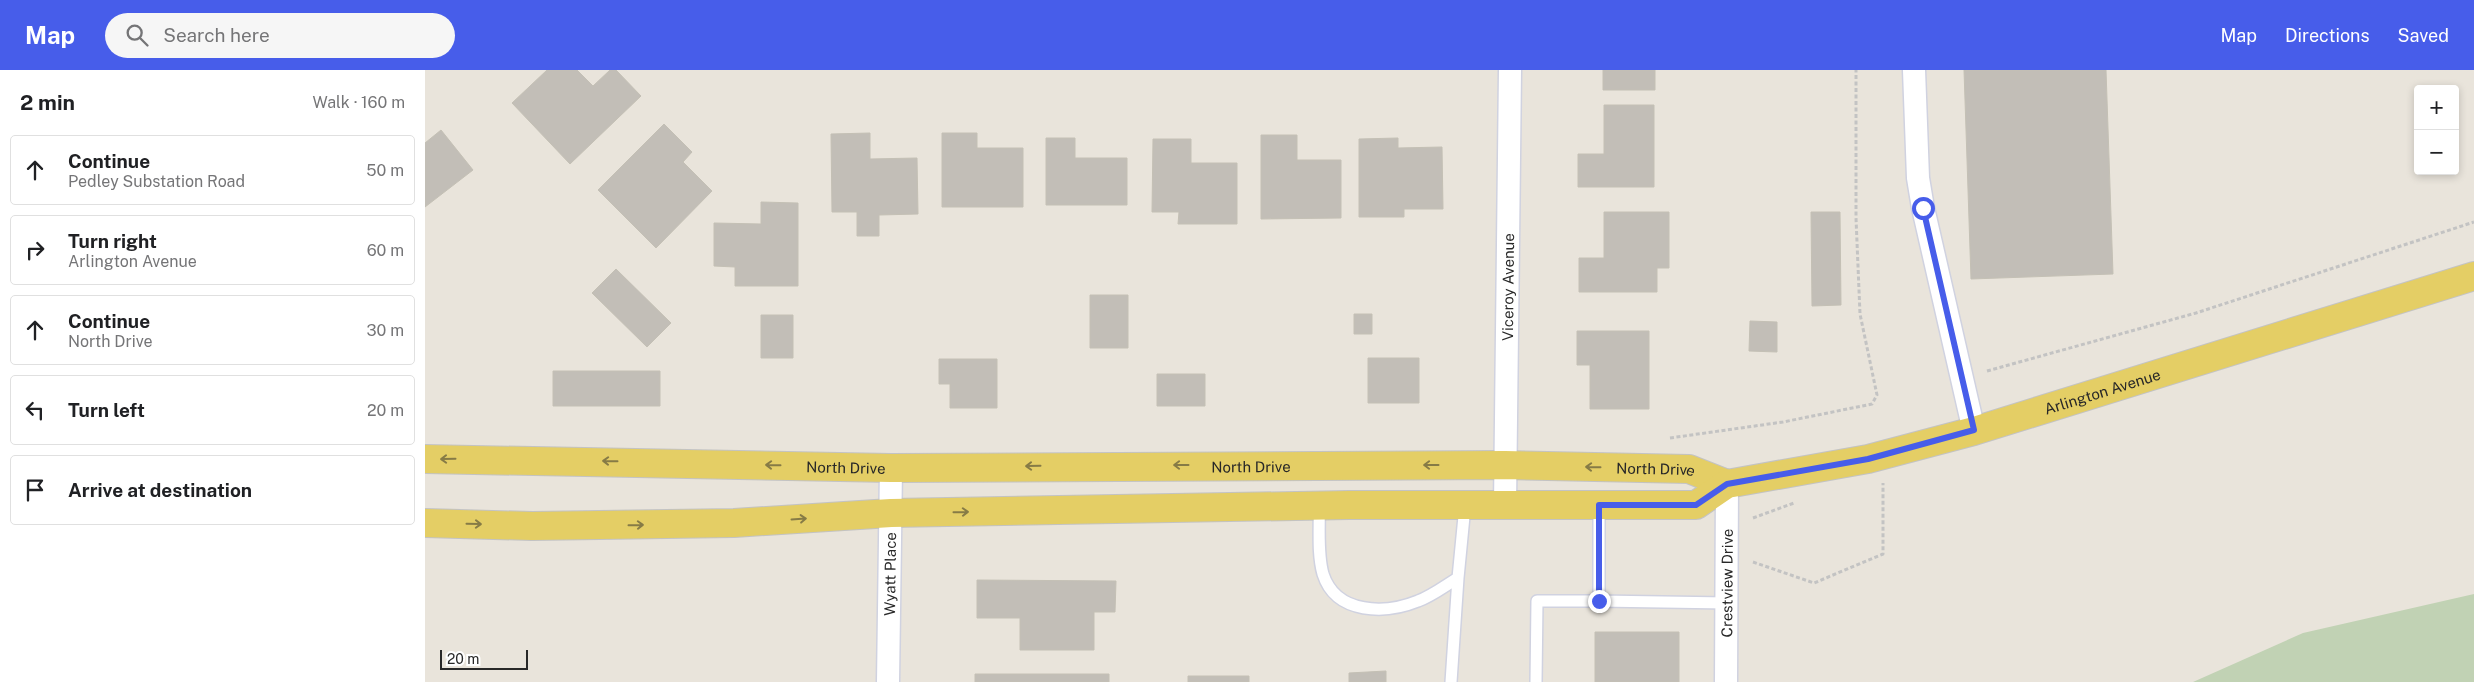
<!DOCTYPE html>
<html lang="en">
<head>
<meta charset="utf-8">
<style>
  :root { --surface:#fff; --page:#f6f6f6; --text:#202124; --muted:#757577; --line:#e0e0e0; --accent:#475dea }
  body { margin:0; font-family:"Public Sans",sans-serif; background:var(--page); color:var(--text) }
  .controls { position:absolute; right:15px; top:15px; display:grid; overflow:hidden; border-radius:5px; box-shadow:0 2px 8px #0003 }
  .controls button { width:45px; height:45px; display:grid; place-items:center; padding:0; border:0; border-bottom:1px solid var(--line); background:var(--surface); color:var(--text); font:25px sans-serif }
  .scale { position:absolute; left:15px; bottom:12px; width:88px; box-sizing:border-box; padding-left:5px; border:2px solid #282828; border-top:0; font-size:14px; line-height:18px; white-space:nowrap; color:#282828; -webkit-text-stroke:4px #fff; paint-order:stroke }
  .stop { position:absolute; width:15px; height:15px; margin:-11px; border:4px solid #475dea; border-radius:50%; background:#fff }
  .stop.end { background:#475dea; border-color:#fff; box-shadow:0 1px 5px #0008 }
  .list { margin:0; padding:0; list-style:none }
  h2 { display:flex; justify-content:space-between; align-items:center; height:65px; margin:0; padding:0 20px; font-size:21px }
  h2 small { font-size:16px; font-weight:400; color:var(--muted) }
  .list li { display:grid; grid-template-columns:32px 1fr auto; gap:15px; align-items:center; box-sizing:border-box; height:70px; margin:0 10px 10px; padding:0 10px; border:1px solid var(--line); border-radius:5px }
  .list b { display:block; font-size:19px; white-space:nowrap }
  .list p { margin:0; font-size:16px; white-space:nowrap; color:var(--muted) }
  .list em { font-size:16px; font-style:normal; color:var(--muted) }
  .icon { flex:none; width:28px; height:28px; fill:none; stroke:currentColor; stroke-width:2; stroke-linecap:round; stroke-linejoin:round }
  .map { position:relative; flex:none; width:2049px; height:612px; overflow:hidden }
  header { display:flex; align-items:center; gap:30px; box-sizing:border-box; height:70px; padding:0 25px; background:var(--accent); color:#fff }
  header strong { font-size:24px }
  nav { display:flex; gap:28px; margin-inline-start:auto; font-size:18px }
  .search { width:350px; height:45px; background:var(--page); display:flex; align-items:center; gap:12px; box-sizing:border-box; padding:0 18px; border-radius:28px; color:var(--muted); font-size:19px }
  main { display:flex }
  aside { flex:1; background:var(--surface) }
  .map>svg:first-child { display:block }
</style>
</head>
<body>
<header>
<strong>Map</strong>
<div class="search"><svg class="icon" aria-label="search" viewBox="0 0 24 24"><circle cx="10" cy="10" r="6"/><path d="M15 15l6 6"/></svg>Search here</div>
<nav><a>Map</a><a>Directions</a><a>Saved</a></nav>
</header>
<main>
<aside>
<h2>2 min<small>Walk · 160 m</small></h2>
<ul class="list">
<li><svg class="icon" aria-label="ahead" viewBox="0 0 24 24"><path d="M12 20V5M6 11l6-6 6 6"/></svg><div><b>Continue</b><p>Pedley Substation Road</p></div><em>50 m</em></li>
<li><svg class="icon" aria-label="right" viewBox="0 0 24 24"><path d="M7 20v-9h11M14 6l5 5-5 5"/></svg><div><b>Turn right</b><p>Arlington Avenue</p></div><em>60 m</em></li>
<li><svg class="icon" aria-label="ahead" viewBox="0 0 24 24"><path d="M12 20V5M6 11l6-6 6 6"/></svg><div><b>Continue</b><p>North Drive</p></div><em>30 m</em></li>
<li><svg class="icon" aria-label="left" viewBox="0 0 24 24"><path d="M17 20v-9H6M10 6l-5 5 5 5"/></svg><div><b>Turn left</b></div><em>20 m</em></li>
<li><svg class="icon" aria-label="arrive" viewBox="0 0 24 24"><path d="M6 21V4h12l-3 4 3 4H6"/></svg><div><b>Arrive at destination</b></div></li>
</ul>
</aside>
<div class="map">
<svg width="2049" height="612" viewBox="0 0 2049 612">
  <rect width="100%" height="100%" fill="#e9e4db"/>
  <path fill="#c1d2b4" d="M2049,524v88h-281l110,-49z"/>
  <path fill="#c2beb7" stroke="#c4c0b5" d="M122,0h30l16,16 17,-16h6l25,26 -71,68 -58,-61z
    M1178,0h52v20h-52z
    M1539,0h142l7,204 -142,5z
    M1179,35h50v82h-76v-33h26z
    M239,54l28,28 -9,10 29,29 -56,57 -58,-58z
    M16,60l32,40 -48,37v-64z
    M445,63v26l47,-1 1,56 -39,1v21h-22v-24h-25l-1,-78z
    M517,63h35v15h46v59h-81z
    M836,65h36v25h44v58l-80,1z
    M621,68h29v20h52v47h-81z
    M973,68v10l44,-1 1,62h-39v8h-45v-78z
    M728,69h38v24h46v61h-59l1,-12h-27z
    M336,132l37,1v83h-63v-19l-21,-1v-43l47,1z
    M1179,142h65v56h-12v24h-78v-34h25z
    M1386,142h29l1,93 -29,1z
    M191,199l55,54 -24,24 -55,-54z
    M665,225h38v53h-38z
    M929,244h18v20h-18z
    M336,245h32v43h-32z
    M1325,251l27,1v30l-28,-1z
    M1152,261h72v78h-59v-44h-13z
    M943,288h51v45h-51z
    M514,289h58v49h-47v-24h-11z
    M128,301h107v35h-107z
    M732,304h48v32h-48z
    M552,510l139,1 -1,31h-21v38h-74v-32h-43z
    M1170,562h84v50h-84z
    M961,601v11h-37v-9z
    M550,604h134v8h-134z
    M763,606h61v6h-61z"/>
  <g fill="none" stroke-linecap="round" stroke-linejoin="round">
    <g stroke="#d0d2e0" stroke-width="14">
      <path id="lane" d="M1174,435v96l128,2
        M894,436c1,22 -2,47 4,68 13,41 63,40 95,27 14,-5 28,-16 40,-23l7,-72
        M1026,612l7,-104
        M1111,612l1,-81h62"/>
    </g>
    <g stroke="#d0d2e0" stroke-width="25">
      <g id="street">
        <path d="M1489,0l4,108 5,30 51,223"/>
        <path id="s1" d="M1080,436l5,-436"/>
        <path id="s2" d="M463,612l3,-214"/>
        <path id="s3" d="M1301,612l1,-198"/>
      </g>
    </g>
    <g stroke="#c3c3c3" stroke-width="30">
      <g id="primary">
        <path id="s4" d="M0,389l466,9 614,-3 184,4 38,15"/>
        <path id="s5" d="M0,453l107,3 202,-3 157,-10 458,-8h347l31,-21 141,-25 106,-28 500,-155"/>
      </g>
    </g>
    <path stroke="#c3c3c3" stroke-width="3" stroke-dasharray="4 2.5" stroke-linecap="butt" d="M1562,301l209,-58 278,-91
      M1245,368l113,-16 89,-18 5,-9 -17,-81 -4,-96v-148
      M1328,448l41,-15
      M1328,492l61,21 69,-29v-71"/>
    <use href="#lane" stroke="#fff" stroke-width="11"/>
    <use href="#street" stroke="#fff" stroke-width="22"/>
    <use href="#primary" stroke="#e4ce65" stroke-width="28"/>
  </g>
  <defs><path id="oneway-shaft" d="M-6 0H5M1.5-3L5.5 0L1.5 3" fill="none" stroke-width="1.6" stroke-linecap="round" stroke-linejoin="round" transform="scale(1.25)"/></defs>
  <g stroke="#867b46">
    <use href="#oneway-shaft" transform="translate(23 389) rotate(179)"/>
    <use href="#oneway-shaft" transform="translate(185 391) rotate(-179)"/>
    <use href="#oneway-shaft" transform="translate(348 395) rotate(-179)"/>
    <use href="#oneway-shaft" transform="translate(756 395) rotate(180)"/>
    <use href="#oneway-shaft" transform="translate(1006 395) rotate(180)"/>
    <use href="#oneway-shaft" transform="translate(608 396) rotate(179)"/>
    <use href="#oneway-shaft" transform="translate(1168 397) rotate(-179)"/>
    <use href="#oneway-shaft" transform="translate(536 442) rotate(-1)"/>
    <use href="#oneway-shaft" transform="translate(374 449) rotate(-4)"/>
    <use href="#oneway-shaft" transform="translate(49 454) rotate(1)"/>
    <use href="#oneway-shaft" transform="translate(211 455) rotate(-1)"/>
  </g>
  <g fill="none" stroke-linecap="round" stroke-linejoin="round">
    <path stroke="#475dea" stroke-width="6" d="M1174,531v-96h97l31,-21 141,-25 106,-29 -51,-222"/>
  </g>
  <g text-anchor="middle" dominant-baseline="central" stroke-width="4" stroke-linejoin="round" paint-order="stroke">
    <g font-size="15" fill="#282828" stroke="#fff">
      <text stroke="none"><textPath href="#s1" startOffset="219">Viceroy Avenue</textPath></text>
      <text stroke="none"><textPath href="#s5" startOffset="1696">Arlington Avenue</textPath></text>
      <text stroke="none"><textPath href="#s4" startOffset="826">North Drive</textPath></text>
      <text stroke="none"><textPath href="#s4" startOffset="421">North Drive</textPath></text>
      <text stroke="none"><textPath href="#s4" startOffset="1231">North Drive</textPath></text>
      <text stroke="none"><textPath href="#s2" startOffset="108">Wyatt Place</textPath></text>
      <text stroke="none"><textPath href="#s3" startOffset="99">Crestview Drive</textPath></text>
    </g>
  </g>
</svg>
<div class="controls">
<button>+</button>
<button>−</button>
</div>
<div class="scale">20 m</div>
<div class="stop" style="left:1498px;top:138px"></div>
<div class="stop end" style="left:1174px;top:531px"></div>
</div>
</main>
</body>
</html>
